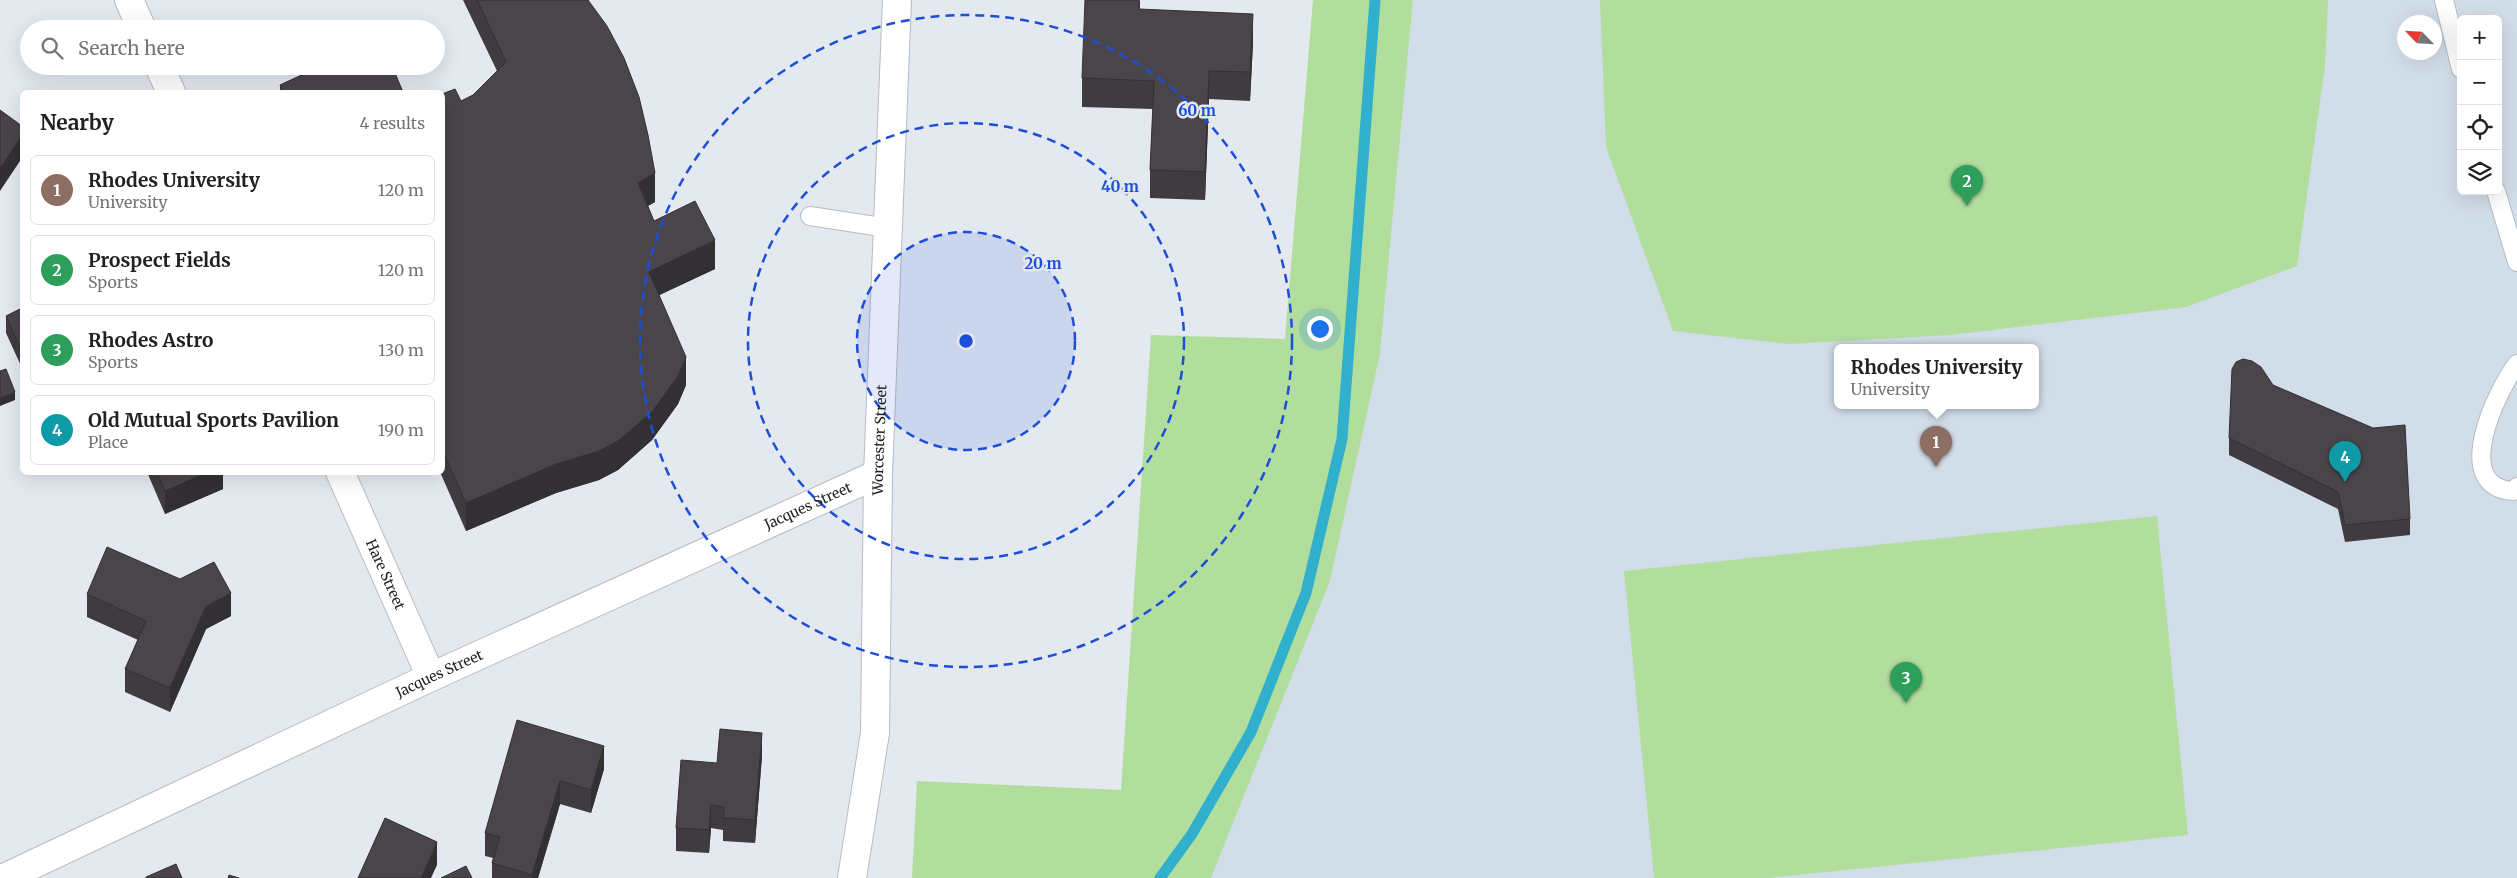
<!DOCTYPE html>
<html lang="en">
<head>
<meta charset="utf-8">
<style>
  :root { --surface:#fff; --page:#f2f2f2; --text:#202124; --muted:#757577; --line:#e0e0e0; --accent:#ea580c }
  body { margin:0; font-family:Merriweather,serif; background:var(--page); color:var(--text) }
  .controls { position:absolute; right:15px; top:15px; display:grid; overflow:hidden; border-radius:8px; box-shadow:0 5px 20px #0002 }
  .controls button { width:45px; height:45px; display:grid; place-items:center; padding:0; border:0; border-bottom:1px solid var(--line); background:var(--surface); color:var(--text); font:25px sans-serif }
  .compass { position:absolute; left:2397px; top:15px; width:45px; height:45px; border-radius:50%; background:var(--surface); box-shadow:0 5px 20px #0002; rotate:295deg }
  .you { position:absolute; left:1319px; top:328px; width:18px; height:18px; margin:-12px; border:4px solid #fff; border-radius:50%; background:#1a73e8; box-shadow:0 0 0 8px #1a73e833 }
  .badge { display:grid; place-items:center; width:32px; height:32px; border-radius:50%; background:var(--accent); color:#fff; font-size:16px; font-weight:700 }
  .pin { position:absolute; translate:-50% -41px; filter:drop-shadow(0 1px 2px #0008) }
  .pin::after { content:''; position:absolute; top:26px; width:18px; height:15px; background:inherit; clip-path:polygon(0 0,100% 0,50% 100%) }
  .popup { position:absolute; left:1834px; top:344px; width:205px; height:65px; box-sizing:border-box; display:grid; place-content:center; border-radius:8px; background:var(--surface); filter:drop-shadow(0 1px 4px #0005); font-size:16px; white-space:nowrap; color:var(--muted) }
  .popup b { font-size:19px; color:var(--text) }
  .popup::after { content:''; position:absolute; left:50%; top:100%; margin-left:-10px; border:10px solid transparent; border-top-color:var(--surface) }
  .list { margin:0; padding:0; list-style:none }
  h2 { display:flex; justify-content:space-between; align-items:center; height:65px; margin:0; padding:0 20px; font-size:21px }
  h2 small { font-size:16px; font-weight:400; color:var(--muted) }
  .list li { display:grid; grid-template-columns:32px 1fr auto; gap:15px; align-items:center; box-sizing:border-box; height:70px; margin:0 10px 10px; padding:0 10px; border:1px solid var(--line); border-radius:8px }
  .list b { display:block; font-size:19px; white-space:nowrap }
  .list p { margin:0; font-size:16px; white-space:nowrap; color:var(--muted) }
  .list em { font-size:16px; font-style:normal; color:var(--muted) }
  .icon { flex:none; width:28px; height:28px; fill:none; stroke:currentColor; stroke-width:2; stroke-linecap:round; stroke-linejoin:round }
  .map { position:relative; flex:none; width:2517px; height:878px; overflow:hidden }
  .search { position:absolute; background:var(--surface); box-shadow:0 5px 20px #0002; left:20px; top:20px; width:425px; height:55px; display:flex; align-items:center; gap:12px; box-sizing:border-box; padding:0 18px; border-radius:28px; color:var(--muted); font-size:19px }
  .panel { position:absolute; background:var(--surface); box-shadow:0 5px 20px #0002; left:20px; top:90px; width:425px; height:385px; border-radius:8px }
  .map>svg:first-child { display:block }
</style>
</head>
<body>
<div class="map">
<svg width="2517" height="878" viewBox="0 0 2517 878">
  <rect width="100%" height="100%" fill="#e3e9ee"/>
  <path fill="#d1dde8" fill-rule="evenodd" d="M1413,0h1104v878h-1306l119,-297 50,-227zM2461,19h37v172h-37zM2404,22h30v30h-30zM1837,348h198v58h-198z"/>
  <path fill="#b1de9d" d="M1313,0h100l-33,354 -50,227 -119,297h-299l5,-97 204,9 30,-455 134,4z
    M1600,0h728l-3,66 -28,200 -111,41 -235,28 -161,9 -117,-13 -67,-184z
    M2157,516l31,319 -421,43h-113l-30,-307z"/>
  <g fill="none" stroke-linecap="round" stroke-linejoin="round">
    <path stroke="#31b0cd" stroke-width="11" d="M1160,878l32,-44 59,-102 55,-139 36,-154 33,-439"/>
    <g stroke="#b6bcc1" stroke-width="20">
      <path id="lane" d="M2444,0l17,69
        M2496,191l21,71
        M810,216l78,12
        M2517,364c-20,26 -67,123 -4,127l4,-4"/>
    </g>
    <g stroke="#b6bcc1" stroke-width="30">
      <g id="street">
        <path d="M129,0l13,29"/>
        <path d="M159,66l12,26"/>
        <path id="s1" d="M340,472l91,205"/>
        <path id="s2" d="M4,878l427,-201 447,-203"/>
        <path id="s3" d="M852,878l23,-145 3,-259 19,-474"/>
      </g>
    </g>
    <use href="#lane" stroke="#fff" stroke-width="18"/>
    <use href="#street" stroke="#fff" stroke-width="28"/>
  </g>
  <path fill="#3f3b40" d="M463,0h125l67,202 -7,4 6,15 61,48 -56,26 27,90 -8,19 -26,36 -34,30 -19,10 -43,13 -90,38 -26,-59h2v-378l19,7 12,-6 24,-24z
    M1140,0v9l113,33 -3,59 -41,-2 -4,101 -55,-2v-28l3,-61 -71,-2v-29z
    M280,85l123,7h-123z
    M22,308v60l-16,-35v-17z
    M2273,385l137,134v16l-65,7 -7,-33 -109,-54v-17z
    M147,472h76v17l-58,25z
    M87,594l144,22 -25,13 -36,83 -45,-20v-23l13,-29 -51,-23z
    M604,746v23l-13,44 -31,-9 -22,74h-46v-15l1,-5 -8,-2v-23z
    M762,756l-7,87 -32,-2v-11l-12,-2 -2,25 -33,-2v-23l41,-65z"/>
  <path fill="#333034" d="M1253,14v28l-3,59v-29z
    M1209,71v28l-4,101v-28z
    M22,135v23l-22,33v-23z
    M655,173v29l-17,9v-28z
    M715,240v29l-66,31v-28z
    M686,357v28l-8,19 -26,36 -34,30 -19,10 -43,13 -90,38v-28z
    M15,392v8l-15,6v-8z
    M208,472h15v17l-58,25v-23z
    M231,593v23l-25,13 -36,83v-24l36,-82z
    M762,733v23l-7,87v-23z
    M604,746v23l-13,44v-23z
    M560,781v23l-22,74h-6v-3z
    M711,805v23l-2,25v-23z
    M437,842v23l-6,13h-10z"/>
  <path fill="#49454a" stroke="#333034" d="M477,0h111l19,26 17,32 15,39 9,38 7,38 -17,10 16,38 41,-20 20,39 -66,32 37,85 -8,19 -26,36 -34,29 -19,10 -43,13 -90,39 -24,-54v-355l13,-5 6,12 12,-6 33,-33z
    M1085,0h54v9l114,5 -3,58 -41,-1 -4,101 -55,-2 4,-89 -72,-3z
    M321,66h71l11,26h-120l-3,-7z
    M0,110l22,16v9l-22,33z
    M22,308v44l-16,-36z
    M2243,359l9,2 9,6 12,18 100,43 32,-3 5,94 -65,6 -7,-33 -109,-54 3,-69 4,-7z
    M6,369l9,23 -15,6v-27z
    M157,472h51l-43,19z
    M107,547l73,32 34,-17 17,31 -25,13 -36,82 -45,-19 21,-48 -59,-27z
    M517,720l87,26 -13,44 -31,-9 -28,94 -40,-12 8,-26 -15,-4z
    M720,729l42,4 -7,87 -32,-2 1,-11 -13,-2 -2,25 -33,-2 5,-68 36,3z
    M385,818l52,24 -16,36h-63z
    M176,864l6,14h-36v-1z
    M466,866l6,12h-31z
    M229,875l10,3h-11z"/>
  <circle cx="966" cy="341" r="109" fill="#1d4ed8" fill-opacity=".12"/>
  <g fill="none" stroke="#1d4ed8" stroke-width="2.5" stroke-dasharray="9 6">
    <circle cx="966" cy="341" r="109"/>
    <circle cx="966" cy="341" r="218"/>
    <circle cx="966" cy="341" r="326"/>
  </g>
  <g text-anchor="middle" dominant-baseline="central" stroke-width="5" stroke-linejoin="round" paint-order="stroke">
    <g font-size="14" fill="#1e2022" stroke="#e3e9ee">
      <text stroke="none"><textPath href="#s3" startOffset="440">Worcester Street</textPath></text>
      <text stroke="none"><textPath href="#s2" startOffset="886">Jacques Street</textPath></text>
      <text stroke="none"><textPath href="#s1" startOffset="112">Hare Street</textPath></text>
      <text stroke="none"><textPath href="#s2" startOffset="481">Jacques Street</textPath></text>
    </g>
  </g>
  <circle cx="966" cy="341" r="8" fill="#1d4ed8" stroke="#e3e9ee" stroke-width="2.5"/>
  <g font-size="15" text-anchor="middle" font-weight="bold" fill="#1d4ed8" stroke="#e3e9ee" stroke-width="5" stroke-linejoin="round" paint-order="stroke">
    <text x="1197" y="116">60 m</text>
    <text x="1120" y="192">40 m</text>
    <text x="1043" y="269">20 m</text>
  </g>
</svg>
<div class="controls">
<button>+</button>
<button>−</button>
<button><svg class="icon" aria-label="locate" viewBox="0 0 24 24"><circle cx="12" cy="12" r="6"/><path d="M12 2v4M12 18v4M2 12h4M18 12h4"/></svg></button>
<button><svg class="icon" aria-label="layers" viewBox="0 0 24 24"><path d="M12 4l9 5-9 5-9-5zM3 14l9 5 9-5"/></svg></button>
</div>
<svg class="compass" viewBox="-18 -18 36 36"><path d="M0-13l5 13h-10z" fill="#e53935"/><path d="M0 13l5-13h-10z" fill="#757577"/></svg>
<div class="you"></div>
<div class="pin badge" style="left:1936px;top:467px;background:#8d6e63">1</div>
<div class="popup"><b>Rhodes University</b>University</div>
<div class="pin badge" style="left:1967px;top:206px;background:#2e9e5b">2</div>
<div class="pin badge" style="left:1906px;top:703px;background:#2e9e5b">3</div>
<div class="pin badge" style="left:2345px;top:482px;background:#0f9aa8">4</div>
<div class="search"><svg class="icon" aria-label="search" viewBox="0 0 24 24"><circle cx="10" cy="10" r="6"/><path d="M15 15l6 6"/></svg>Search here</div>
<section class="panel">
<h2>Nearby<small>4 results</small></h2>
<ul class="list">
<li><span class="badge" style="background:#8d6e63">1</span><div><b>Rhodes University</b><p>University</p></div><em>120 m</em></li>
<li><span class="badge" style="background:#2e9e5b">2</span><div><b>Prospect Fields</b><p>Sports</p></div><em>120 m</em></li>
<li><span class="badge" style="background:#2e9e5b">3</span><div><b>Rhodes Astro</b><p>Sports</p></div><em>130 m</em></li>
<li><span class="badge" style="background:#0f9aa8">4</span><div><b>Old Mutual Sports Pavilion</b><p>Place</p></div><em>190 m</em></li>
</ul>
</section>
</div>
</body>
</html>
